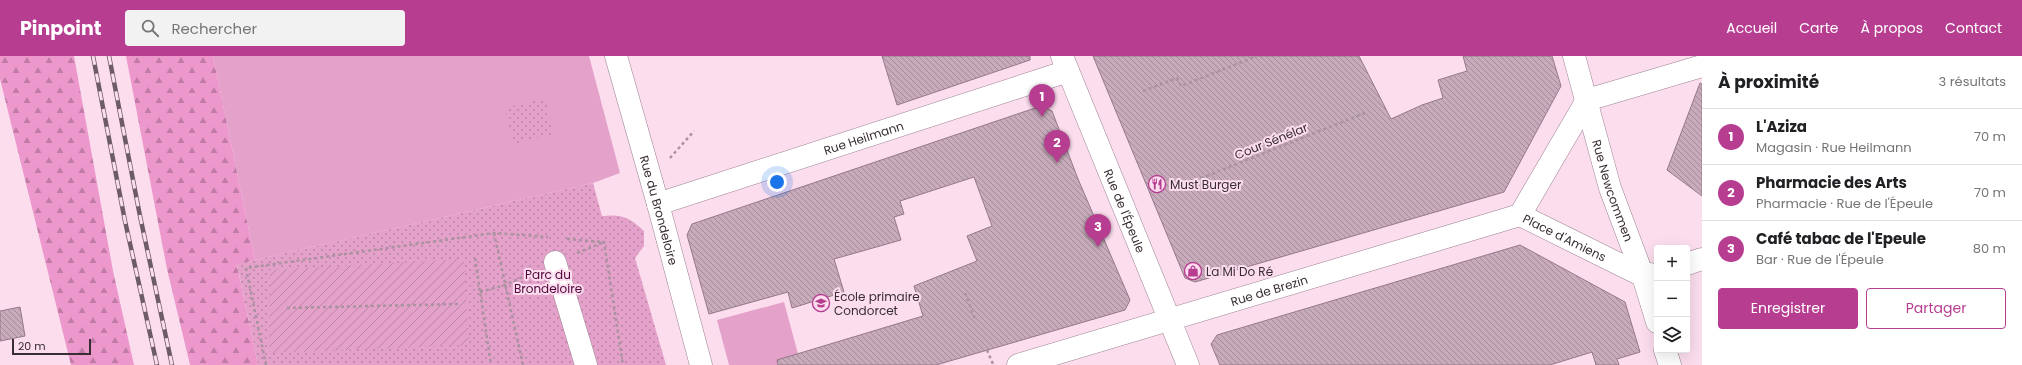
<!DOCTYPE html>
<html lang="fr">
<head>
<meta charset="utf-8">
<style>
  :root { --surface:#fff; --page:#f2f2f2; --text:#202124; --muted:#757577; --line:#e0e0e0; --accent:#b73d91 }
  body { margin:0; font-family:Poppins,sans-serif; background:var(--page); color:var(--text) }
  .controls { position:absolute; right:12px; bottom:12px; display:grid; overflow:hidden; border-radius:4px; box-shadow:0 4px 16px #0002 }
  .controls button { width:36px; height:36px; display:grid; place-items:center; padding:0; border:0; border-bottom:1px solid var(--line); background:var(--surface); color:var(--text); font:20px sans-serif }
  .scale { position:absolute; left:12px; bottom:10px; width:79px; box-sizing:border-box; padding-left:4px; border:2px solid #382d33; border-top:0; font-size:11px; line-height:14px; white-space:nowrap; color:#382d33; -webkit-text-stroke:3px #fbddee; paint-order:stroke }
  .you { position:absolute; left:777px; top:126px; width:14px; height:14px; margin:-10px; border:3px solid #fff; border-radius:50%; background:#1a73e8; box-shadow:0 0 0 6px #1a73e833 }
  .badge { display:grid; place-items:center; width:26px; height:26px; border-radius:50%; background:var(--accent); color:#fff; font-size:13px; font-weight:700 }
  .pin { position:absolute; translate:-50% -33px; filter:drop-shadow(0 1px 2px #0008) }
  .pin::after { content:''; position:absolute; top:21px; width:14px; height:12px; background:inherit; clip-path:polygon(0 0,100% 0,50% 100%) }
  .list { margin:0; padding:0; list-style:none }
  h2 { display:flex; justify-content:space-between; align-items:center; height:52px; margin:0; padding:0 16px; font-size:17px }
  h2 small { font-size:13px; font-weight:400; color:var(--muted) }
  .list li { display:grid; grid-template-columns:26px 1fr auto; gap:12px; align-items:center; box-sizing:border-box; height:56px; padding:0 16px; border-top:1px solid var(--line) }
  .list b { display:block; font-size:15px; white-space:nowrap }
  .list p { margin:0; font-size:13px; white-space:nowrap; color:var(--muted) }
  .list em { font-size:13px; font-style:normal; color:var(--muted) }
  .actions { display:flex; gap:8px; padding:12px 16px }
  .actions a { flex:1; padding:9px 0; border:1px solid var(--accent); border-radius:4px; text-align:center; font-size:14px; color:var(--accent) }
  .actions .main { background:var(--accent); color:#fff }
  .icon { flex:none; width:22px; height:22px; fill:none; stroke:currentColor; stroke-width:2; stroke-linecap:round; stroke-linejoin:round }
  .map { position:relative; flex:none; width:1702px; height:309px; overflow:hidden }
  header { display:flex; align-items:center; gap:24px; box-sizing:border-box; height:56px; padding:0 20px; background:var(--accent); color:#fff }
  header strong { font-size:19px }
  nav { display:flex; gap:22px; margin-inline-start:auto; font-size:14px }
  .search { width:280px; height:36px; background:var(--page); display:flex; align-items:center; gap:10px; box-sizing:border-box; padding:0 14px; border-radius:4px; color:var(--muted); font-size:15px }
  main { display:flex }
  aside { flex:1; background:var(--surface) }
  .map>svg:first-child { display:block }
</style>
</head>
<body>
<header>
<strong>Pinpoint</strong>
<div class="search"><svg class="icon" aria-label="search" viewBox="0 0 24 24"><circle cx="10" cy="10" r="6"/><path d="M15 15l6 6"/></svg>Rechercher</div>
<nav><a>Accueil</a><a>Carte</a><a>À propos</a><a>Contact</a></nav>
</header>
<main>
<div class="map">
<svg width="1702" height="309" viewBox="0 0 1702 309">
  <defs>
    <pattern id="forest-firs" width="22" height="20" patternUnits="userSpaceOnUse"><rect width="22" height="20" fill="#ec98cc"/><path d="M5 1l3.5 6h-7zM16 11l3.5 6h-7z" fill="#c07ca6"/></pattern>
    <pattern id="park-dots" width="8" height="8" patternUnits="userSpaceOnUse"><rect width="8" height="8" fill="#e4a1ca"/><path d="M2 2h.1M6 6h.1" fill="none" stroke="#ba84a5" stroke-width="1.8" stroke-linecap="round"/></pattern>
    <pattern id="garden-furrows" width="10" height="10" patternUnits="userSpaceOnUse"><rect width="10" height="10" fill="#e4a1ca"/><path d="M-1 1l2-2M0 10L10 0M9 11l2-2" fill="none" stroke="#ba84a5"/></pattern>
    <pattern id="building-back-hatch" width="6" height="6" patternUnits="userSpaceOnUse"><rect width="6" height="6" fill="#c7abbb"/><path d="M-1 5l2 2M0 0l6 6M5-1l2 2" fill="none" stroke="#a38c99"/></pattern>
  </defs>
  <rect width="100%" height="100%" fill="#fbddee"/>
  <path fill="#e4a1ca" d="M213,0h376l31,117 -27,10 -338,77z
    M784,246l17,63h-72l-12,-45z"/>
  <path fill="url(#forest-firs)" d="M0,0h74l39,215 21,94h-63l-71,-286z
    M126,0h87l42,204 -18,5 21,100h-68l-23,-96z"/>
  <path fill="url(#park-dots)" d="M545,42l8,36 -40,10 -8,-36z
    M593,127l9,33c20,-2 27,1 42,15v15l-9,12 31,107h-408l-21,-101z"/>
  <path fill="url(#garden-furrows)" d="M464,203l5,86 -200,8 1,-83z"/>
  <path fill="url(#building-back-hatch)" stroke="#947989" d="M882,0h148v4l-133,45z
    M1093,0h266l32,63 31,-14 21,-7 -5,-18 29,-9 -4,-15h89l9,30 -57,106 -309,90 -10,-4z
    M1700,27l2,1v112l-35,-26z
    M1041,50l11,5 26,68 52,121 -5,10 -189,55h-158l-1,-5 146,-44 -9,-30 63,-25 -10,-25 25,-10 -18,-49 -74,24 4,13 -10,3 7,23 -67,19 10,33 -52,16 -4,-16 -79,22 -22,-79 5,-11z
    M1520,189l105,57 15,50 -23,7 2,6h-23l-4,-13 -42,13h-330l-9,-21 6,-9z
    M20,251l5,29 -25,5v-30z"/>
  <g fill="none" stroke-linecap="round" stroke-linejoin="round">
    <g stroke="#9b8090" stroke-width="23">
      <path id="pedestrian" d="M555,206l31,103"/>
    </g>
    <g stroke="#9b8090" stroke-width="23">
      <g id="minor">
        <path id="s1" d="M616,0l42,148 43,161"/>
        <path id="s2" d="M1574,0l36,132 33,88 14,46"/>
        <path id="s3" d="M658,148l410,-133"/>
        <path d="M1520,159l67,-115 115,-34"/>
        <path id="s4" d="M1520,159l123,61 7,-2"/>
        <path d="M1687,208l15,-5"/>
        <path d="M1665,294l5,15"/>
        <path id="s5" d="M1018,309l502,-150"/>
      </g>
    </g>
    <g stroke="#9b8090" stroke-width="23">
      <g id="tertiary">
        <path id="s6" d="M1062,0l126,309"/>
      </g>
    </g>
    <path stroke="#a9939f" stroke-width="2.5" stroke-dasharray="3 3" stroke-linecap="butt" d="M1143,35l34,-13 4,8 76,-30
      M670,102l24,-27
      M1184,129l181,-72
      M494,177l29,132
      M567,183l37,3 19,123
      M577,197l25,-10
      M475,202l16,107
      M480,236l25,-7 29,-13
      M965,237l11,28
      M287,252l171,-4
      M987,294l6,14
      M266,309l-20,-97 248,-35 54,4"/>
    <use href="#pedestrian" stroke="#fff" stroke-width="22"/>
    <use href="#minor" stroke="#fff" stroke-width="22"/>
    <use href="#tertiary" stroke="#fff" stroke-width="22"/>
    <g stroke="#6d5c65" stroke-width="4.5">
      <path id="rail" d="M93,0l32,165 32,144
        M109,0l31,160 32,149"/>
    </g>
    <use href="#rail" stroke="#fbddee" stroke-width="3" stroke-dasharray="9" stroke-linecap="butt"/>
  </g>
  <defs>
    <g id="restaurant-ring" transform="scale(0.9)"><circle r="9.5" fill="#fbddee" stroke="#b73d91" stroke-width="1.5"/><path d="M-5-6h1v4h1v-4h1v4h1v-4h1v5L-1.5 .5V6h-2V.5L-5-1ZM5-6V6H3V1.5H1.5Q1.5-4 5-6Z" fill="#b73d91"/></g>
    <g id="shop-ring" transform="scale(0.9)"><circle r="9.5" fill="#fbddee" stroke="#b73d91" stroke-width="1.5"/><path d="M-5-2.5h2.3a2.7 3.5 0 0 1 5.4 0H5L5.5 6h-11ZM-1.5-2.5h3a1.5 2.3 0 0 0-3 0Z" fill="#b73d91"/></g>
    <g id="school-ring" transform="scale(0.9)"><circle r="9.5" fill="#fbddee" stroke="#b73d91" stroke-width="1.5"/><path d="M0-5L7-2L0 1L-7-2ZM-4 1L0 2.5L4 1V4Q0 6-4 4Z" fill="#b73d91"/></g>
  </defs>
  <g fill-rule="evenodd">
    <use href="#restaurant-ring" x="1157" y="128"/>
    <use href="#shop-ring" x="1193" y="215"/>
    <use href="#school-ring" x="821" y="247"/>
  </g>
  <g text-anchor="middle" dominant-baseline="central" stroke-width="4" stroke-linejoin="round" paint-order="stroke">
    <g font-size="12" fill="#382d33" stroke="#fbddee">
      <text stroke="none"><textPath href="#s3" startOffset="216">Rue Heilmann</textPath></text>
      <text transform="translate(1271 85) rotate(-22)">Cour Sénélar</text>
      <text stroke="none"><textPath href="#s2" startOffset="140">Rue Newcommen</textPath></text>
      <text stroke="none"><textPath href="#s1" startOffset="160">Rue du Brondeloire</textPath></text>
      <text stroke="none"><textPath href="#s6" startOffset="167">Rue de l'Épeule</textPath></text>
      <text stroke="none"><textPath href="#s4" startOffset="50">Place d'Amiens</textPath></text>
      <text stroke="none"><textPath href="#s5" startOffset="262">Rue de Brezin</textPath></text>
    </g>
    <g font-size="12" fill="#382d33" stroke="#fbddee" text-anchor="start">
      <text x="1170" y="128">Must Burger</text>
      <text x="1206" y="215">La Mi Do Ré</text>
      <text x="834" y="240">École primaire<tspan x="834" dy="14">Condorcet</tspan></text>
    </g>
    <g font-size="12" fill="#51053c" stroke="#fbddee">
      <text x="548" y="218">Parc du<tspan x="548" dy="14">Brondeloire</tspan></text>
    </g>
  </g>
</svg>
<div class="controls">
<button>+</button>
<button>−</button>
<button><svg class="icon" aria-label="layers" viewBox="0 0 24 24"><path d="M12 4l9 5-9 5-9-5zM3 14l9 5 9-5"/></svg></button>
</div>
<div class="scale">20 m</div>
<div class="you"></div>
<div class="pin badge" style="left:1042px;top:61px">1</div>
<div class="pin badge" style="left:1057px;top:107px">2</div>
<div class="pin badge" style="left:1098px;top:191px">3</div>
</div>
<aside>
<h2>À proximité<small>3 résultats</small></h2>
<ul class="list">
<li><span class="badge">1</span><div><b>L'Aziza</b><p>Magasin · Rue Heilmann</p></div><em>70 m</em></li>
<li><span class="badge">2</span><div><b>Pharmacie des Arts</b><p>Pharmacie · Rue de l'Épeule</p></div><em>70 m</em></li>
<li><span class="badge">3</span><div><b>Café tabac de l'Epeule</b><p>Bar · Rue de l'Épeule</p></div><em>80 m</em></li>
</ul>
<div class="actions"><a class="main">Enregistrer</a><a>Partager</a></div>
</aside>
</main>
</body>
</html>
